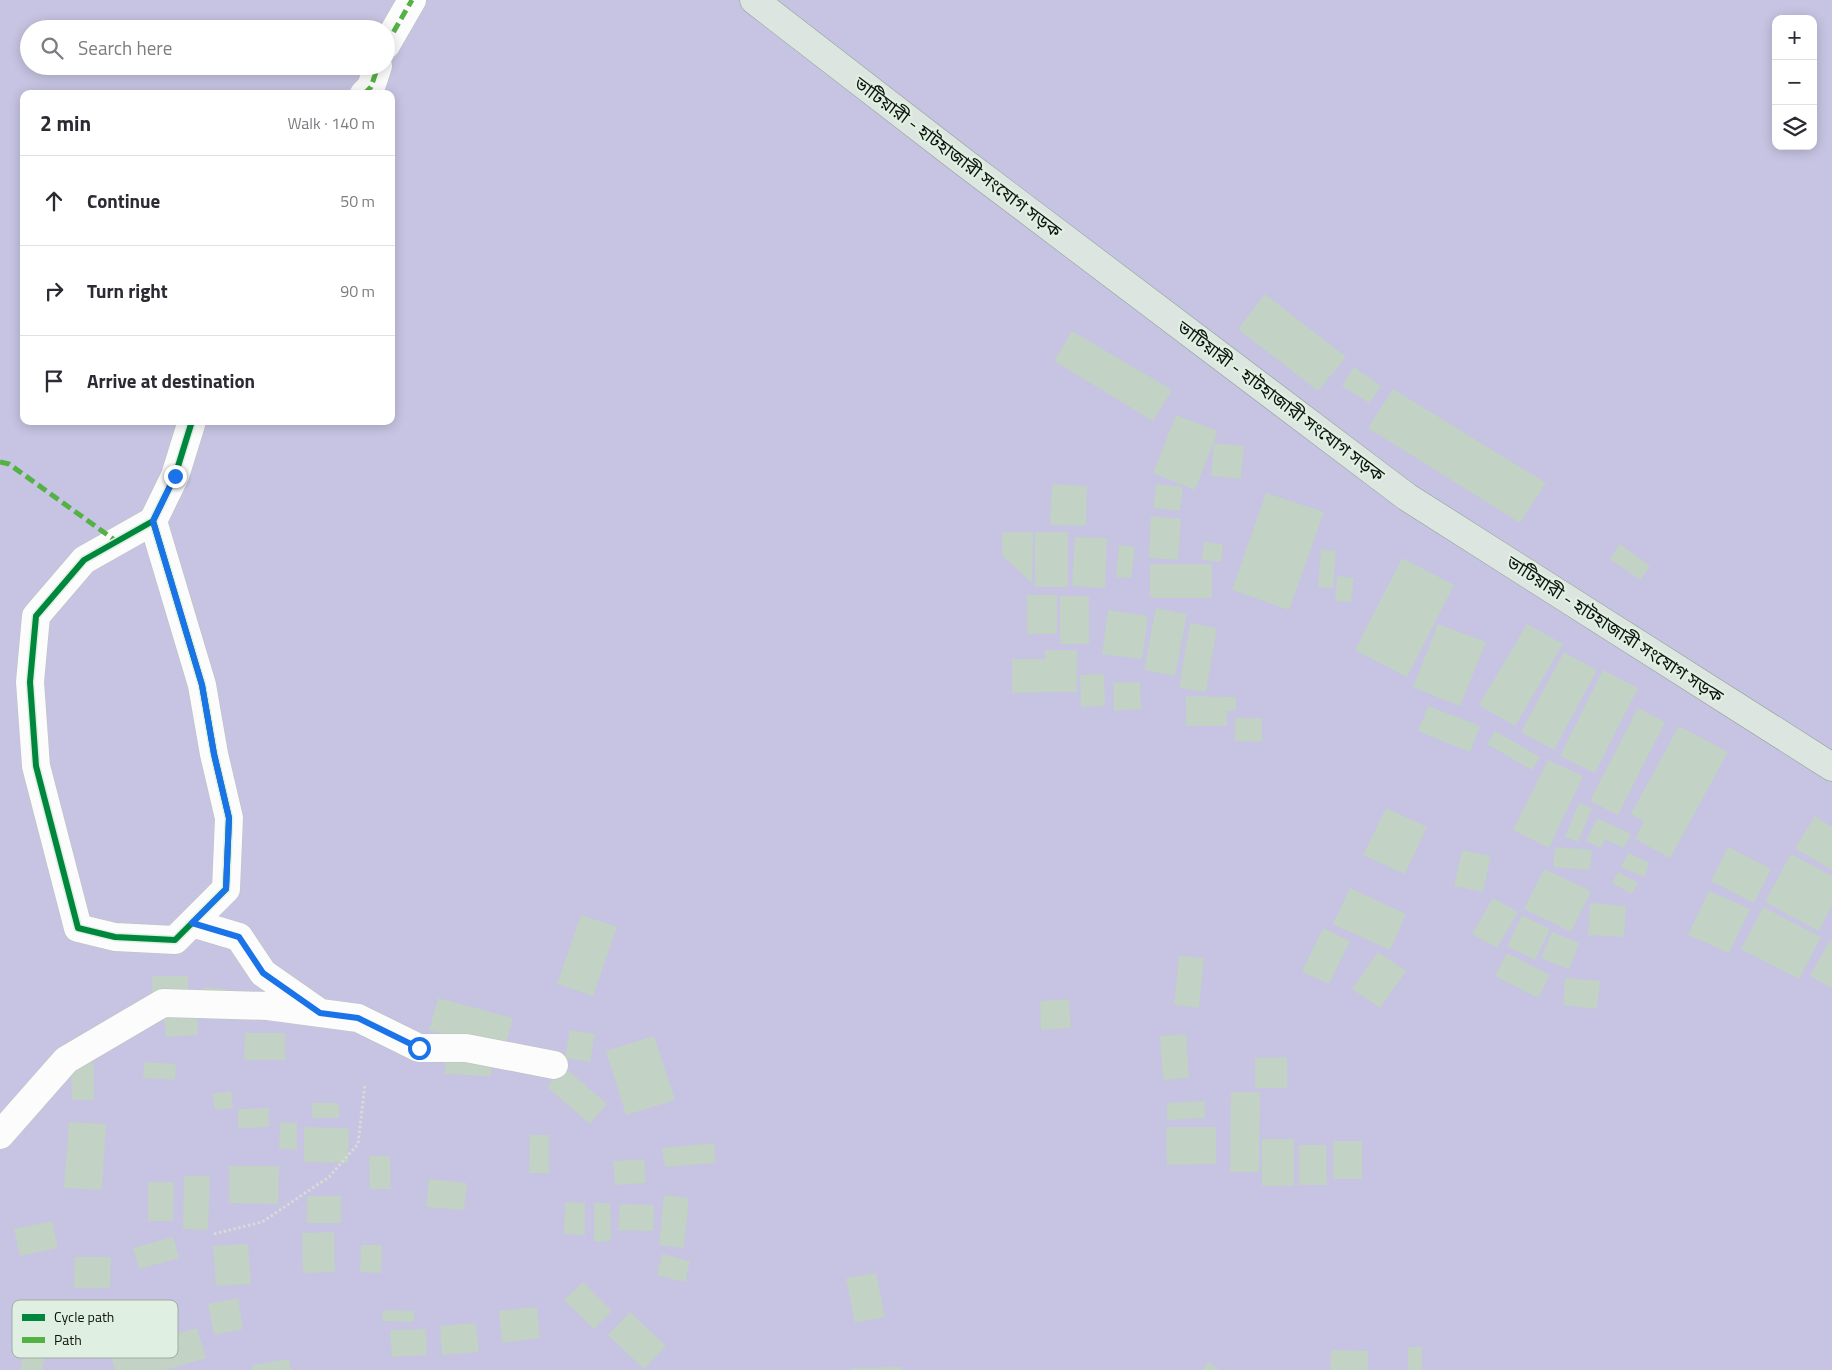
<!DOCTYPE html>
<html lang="en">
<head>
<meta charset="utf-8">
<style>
  :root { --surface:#fff; --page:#f2f2f3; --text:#2b2b33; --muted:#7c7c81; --line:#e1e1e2 }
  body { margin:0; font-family:"Titillium Web","Noto Sans Bengali",sans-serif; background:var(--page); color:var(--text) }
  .controls { position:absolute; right:15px; top:15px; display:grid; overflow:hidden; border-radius:10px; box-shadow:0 2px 12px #0003 }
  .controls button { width:45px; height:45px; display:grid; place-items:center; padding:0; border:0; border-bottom:1px solid var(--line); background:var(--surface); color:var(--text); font:25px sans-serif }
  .stop { position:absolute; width:15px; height:15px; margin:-11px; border:4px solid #1a73e8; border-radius:50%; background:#fff }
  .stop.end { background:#1a73e8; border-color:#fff; box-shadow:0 1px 5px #0008 }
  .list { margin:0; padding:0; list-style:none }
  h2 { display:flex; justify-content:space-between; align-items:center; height:65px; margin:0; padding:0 20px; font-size:21px }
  h2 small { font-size:16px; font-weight:400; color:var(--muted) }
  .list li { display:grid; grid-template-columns:32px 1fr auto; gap:15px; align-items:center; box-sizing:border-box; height:90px; padding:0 20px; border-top:1px solid var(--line) }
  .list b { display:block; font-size:19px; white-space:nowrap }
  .list em { font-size:16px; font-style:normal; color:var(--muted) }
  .icon { flex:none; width:28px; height:28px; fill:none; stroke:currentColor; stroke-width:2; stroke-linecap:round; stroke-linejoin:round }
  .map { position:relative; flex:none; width:1832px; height:1370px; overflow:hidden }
  .search { position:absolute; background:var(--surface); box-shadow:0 2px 12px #0003; left:20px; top:20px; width:375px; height:55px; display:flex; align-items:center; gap:12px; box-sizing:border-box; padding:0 18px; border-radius:28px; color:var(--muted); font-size:19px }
  .panel { position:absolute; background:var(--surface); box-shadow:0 2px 12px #0003; left:20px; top:90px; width:375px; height:335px; border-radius:10px }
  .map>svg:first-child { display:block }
</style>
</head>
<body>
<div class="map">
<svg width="1832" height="1370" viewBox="0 0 1832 1370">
  <rect width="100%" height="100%" fill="#e2ece4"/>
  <path fill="#c6c4e2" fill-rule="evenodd" d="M0,0h1832v1370h-1832zM1776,19h37v127h-37zM29,29h357v37h-357zM24,94h367v327h-367z"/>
  <path fill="#c2d2c5" d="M1265,294l81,63 -28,34 -80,-62z
    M1072,331l100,59 -19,31 -99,-60z
    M1354,367l27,19 -12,17 -27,-17z
    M1393,389l153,94 -26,40 -152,-95z
    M1176,415l42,16 -23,59 -42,-17z
    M1214,443l30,3 -3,33 -30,-3z
    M1052,484l35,2 -1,40 -36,-1z
    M1156,484l27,3 -3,24 -27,-3z
    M1266,493l58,19 -35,98 -57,-20z
    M1151,516l30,3 -3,41 -29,-2z
    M1002,532h31l-1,51 -30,-28z
    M1035,532h33v55h-33z
    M1075,537l32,1 -2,50 -33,-2z
    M1204,542l19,2 -2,18 -19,-2z
    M1620,544l30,22 -10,14 -30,-21z
    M1119,545l16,2 -4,31 -15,-1z
    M1321,549l15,2 -3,37 -15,-1z
    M1402,558l52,27 -47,92 -52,-27z
    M1150,564h62v34h-62z
    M1337,576l17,2 -3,24 -16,-1z
    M1027,595h30v39h-30z
    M1060,596h29v48h-29z
    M1156,608l31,6 -12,62 -31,-6z
    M1108,610l40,6 -6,43 -40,-5z
    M1190,623l27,5 -11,64 -27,-4z
    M1438,624l48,18 -26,64 -47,-19z
    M1527,624l36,20 -48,82 -36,-21z
    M1045,650h32v42l-65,1v-34h33z
    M1564,652l33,18 -43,80 -33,-18z
    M1603,670l35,18 -43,85 -35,-17z
    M1104,674l1,32 -24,1 -1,-32z
    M1140,682l1,27 -27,2 -1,-28z
    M1186,696l50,1v14h-9v15h-41z
    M1428,706l52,20 -10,26 -52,-21z
    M1638,708l27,14 -47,93 -28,-14z
    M1235,718h27v24l-27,-1z
    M1679,726l49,26 -58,106 -35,-19 9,-18 -13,-7z
    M1495,731l45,26 -8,13 -45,-26z
    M1548,760l35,16 -34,72 -36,-18z
    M1579,803l13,5 -14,34 -13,-5z
    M1386,808l41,19 -22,47 -42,-19z
    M1815,816l17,11v43l-37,-22z
    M1597,818l34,16 -7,14 -19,-9 -4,9 -15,-7z
    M1555,847l37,3 -2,20 -37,-3z
    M1728,847l43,22 -17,34 -43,-22z
    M1462,850l29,6 -8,36 -29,-6z
    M1628,853l22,10 -6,14 -23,-10z
    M1791,854l41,22v29l-13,26 -54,-29z
    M1544,869l47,22 -20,41 -47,-23z
    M1618,872l20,11 -6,11 -20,-11z
    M1350,888l56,26 -16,36 -57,-26z
    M1709,891l41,18 -21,44 -41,-18z
    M1493,898l25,14 -21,36 -25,-14z
    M1590,903l36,3 -2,31 -36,-2z
    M1763,907l58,30 -22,42 -58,-30z
    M581,915l36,12 -24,69 -36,-12z
    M1522,915l28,14 -15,31 -28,-14z
    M1323,928l27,13 -21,43 -27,-12z
    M1552,932l27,11 -10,26 -28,-11z
    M1830,940l2,1v47l-22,-12z
    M1378,952l28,19 -26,37 -28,-19z
    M1507,953l43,22 -12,23 -43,-22z
    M1179,956l25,2 -5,50 -25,-3z
    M152,976h36v22h-36z
    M1565,978l35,3 -3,28 -34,-4z
    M203,987l23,2v9l-24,-2z
    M438,998l75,20 -9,32 -75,-20z
    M1069,999l2,29 -30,2 -1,-29z
    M197,1013l1,22 -32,2 -2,-22z
    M570,1030l25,4 -5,28 -25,-4z
    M245,1033h40v27h-41z
    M1186,1034l3,44 -26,2 -3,-44z
    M654,1036l21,64 -49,15 -20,-64z
    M1287,1057v31h-32v-30z
    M445,1059l47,3 -1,14 -46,-2z
    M144,1062l32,2 -1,16 -32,-2z
    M94,1063v37h-22l-1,-36z
    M564,1067l43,37 -17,20 -43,-37z
    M231,1091l2,17 -18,2 -3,-16z
    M1231,1092h29l-1,80h-29z
    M1205,1101v17l-38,2v-17z
    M312,1103h27v15h-27z
    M269,1108v19l-31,1v-19z
    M69,1122l37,2 -4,66 -38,-2z
    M280,1122l17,1v27l-18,-1z
    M304,1127l45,1 -1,35 -44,-1z
    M1166,1127h50v37l-49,1z
    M530,1135h19v38h-20z
    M1262,1139h32v47h-32z
    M1333,1141h29v38h-29z
    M714,1143l2,20 -51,4 -3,-19z
    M1299,1145h27l1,40h-28z
    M369,1156h21l1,33h-21z
    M644,1159l2,24 -31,2 -2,-24z
    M229,1166h50l-1,38 -49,-1z
    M184,1176h26l-2,54 -25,-1z
    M429,1179l38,4 -3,27 -38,-3z
    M148,1182h26l-1,39h-25z
    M664,1195l25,3 -5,50 -25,-3z
    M307,1196h34v27h-34z
    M565,1202l20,1v32l-21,-1z
    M594,1203h16l1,38 -17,1z
    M620,1204l34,1 -1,26 -35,-1z
    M52,1221l6,27 -38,8 -6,-27z
    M334,1232l1,40 -32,1 -1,-40z
    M173,1237l6,21 -40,11 -6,-21z
    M248,1244l3,40 -35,2 -3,-40z
    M361,1245h21l-1,28 -21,-1z
    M662,1254l28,7 -5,21 -28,-7z
    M75,1257h36l-1,31h-36z
    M876,1273l9,44 -30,6 -9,-45z
    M583,1282l29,29 -18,18 -30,-29z
    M238,1298l5,31 -29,6 -6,-31z
    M537,1307l3,31 -38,5 -3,-32z
    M383,1310l31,1v11l-32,-1z
    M630,1312l36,34 -22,23 -36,-34z
    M476,1323l3,29 -37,3 -2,-29z
    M197,1328l9,30 -40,12h-51l-5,-17z
    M426,1329l1,26 -35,2 -2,-27z
    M29,1333l21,5 -8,32h-22z
    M1408,1347h14v23h-14z
    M1331,1350l37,1v19h-38z
    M289,1359l2,11h-38l-1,-5z
    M1209,1362l10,8h-17z
    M902,1367v3h-52v-2z"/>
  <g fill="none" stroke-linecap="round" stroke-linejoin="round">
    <g stroke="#bcc3bd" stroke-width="29">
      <path id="street" d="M386,45l26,-45
        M364,94l7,-7 7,-21
        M153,521l49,164 12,69 15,64 -3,71 -51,51 -60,-3 -37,-9 -42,-162 -6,-84 6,-66 48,-56 69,-39 22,-45 17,-55
        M192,923l47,14 24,36 53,37
        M0,1135l66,-75 97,-57 105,3 90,12 61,30h47l88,17"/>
    </g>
    <g stroke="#8ea193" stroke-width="29">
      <path id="primary" d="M754,0l207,160 446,337 425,270"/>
    </g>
    <path stroke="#d8dad8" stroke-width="3" stroke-dasharray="2.5 2.5" stroke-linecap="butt" d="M214,1234l48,-12 67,-45 29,-33 7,-60"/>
    <use href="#street" stroke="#fbfcfb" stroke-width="28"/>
    <use href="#primary" stroke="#dce5df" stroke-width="28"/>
    <path stroke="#54b144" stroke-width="5" stroke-dasharray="10 5" stroke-linecap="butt" d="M386,45l26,-45
      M364,94l7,-7 7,-21
      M0,462l9,2 107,77
      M192,923l47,14 24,36 57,40"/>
    <g stroke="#dfefe1" stroke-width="9">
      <path id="cycleway" d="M153,521l49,164 12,69 15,64 -3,71 -51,51 -60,-3 -37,-9 -42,-162 -6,-84 6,-66 48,-56 69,-39 22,-45 17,-55"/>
    </g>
    <use href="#cycleway" stroke="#00873e" stroke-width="6"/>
  </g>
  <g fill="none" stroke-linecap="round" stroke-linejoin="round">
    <path stroke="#1a73e8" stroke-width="6" d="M175,476l-22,45 49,164 12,69 15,64 -3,71 -34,34 47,14 24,36 57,40 38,5 61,30"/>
  </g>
  <g text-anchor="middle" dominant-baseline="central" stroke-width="5" stroke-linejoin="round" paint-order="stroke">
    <g font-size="18" fill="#0d130e" stroke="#dfefe1">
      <text transform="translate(958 157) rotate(37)">ভাটিয়ারী - হাটহাজারী সংযোগ সড়ক</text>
      <text transform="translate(1281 401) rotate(37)">ভাটিয়ারী - হাটহাজারী সংযোগ সড়ক</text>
      <text transform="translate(1615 629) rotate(33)">ভাটিয়ারী - হাটহাজারী সংযোগ সড়ক</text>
    </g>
  </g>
  <rect x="12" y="1300" width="166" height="58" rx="8" fill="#dfefe1" stroke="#a0ada2" stroke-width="1"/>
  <rect x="22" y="1314" width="23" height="7" fill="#00873e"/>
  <rect x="22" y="1337" width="23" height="6" fill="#54b144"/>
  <g font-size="14" fill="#0d130e">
    <text x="54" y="1322">Cycle path</text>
    <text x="54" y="1345">Path</text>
  </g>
</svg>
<div class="controls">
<button>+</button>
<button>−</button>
<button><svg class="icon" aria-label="layers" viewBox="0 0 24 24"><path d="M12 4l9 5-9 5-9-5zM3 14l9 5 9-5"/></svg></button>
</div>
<div class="stop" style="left:419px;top:1048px"></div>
<div class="stop end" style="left:175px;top:476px"></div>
<div class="search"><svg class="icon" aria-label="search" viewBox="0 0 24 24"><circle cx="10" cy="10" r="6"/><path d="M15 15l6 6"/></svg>Search here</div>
<section class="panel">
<h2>2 min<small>Walk · 140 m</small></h2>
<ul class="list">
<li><svg class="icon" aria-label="ahead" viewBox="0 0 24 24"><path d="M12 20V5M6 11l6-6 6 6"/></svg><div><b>Continue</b></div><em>50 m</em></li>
<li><svg class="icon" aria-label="right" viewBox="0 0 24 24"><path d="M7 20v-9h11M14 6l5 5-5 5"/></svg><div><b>Turn right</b></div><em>90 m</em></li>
<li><svg class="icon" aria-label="arrive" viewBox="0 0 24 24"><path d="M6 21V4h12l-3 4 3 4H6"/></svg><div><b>Arrive at destination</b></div></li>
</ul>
</section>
</div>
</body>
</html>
